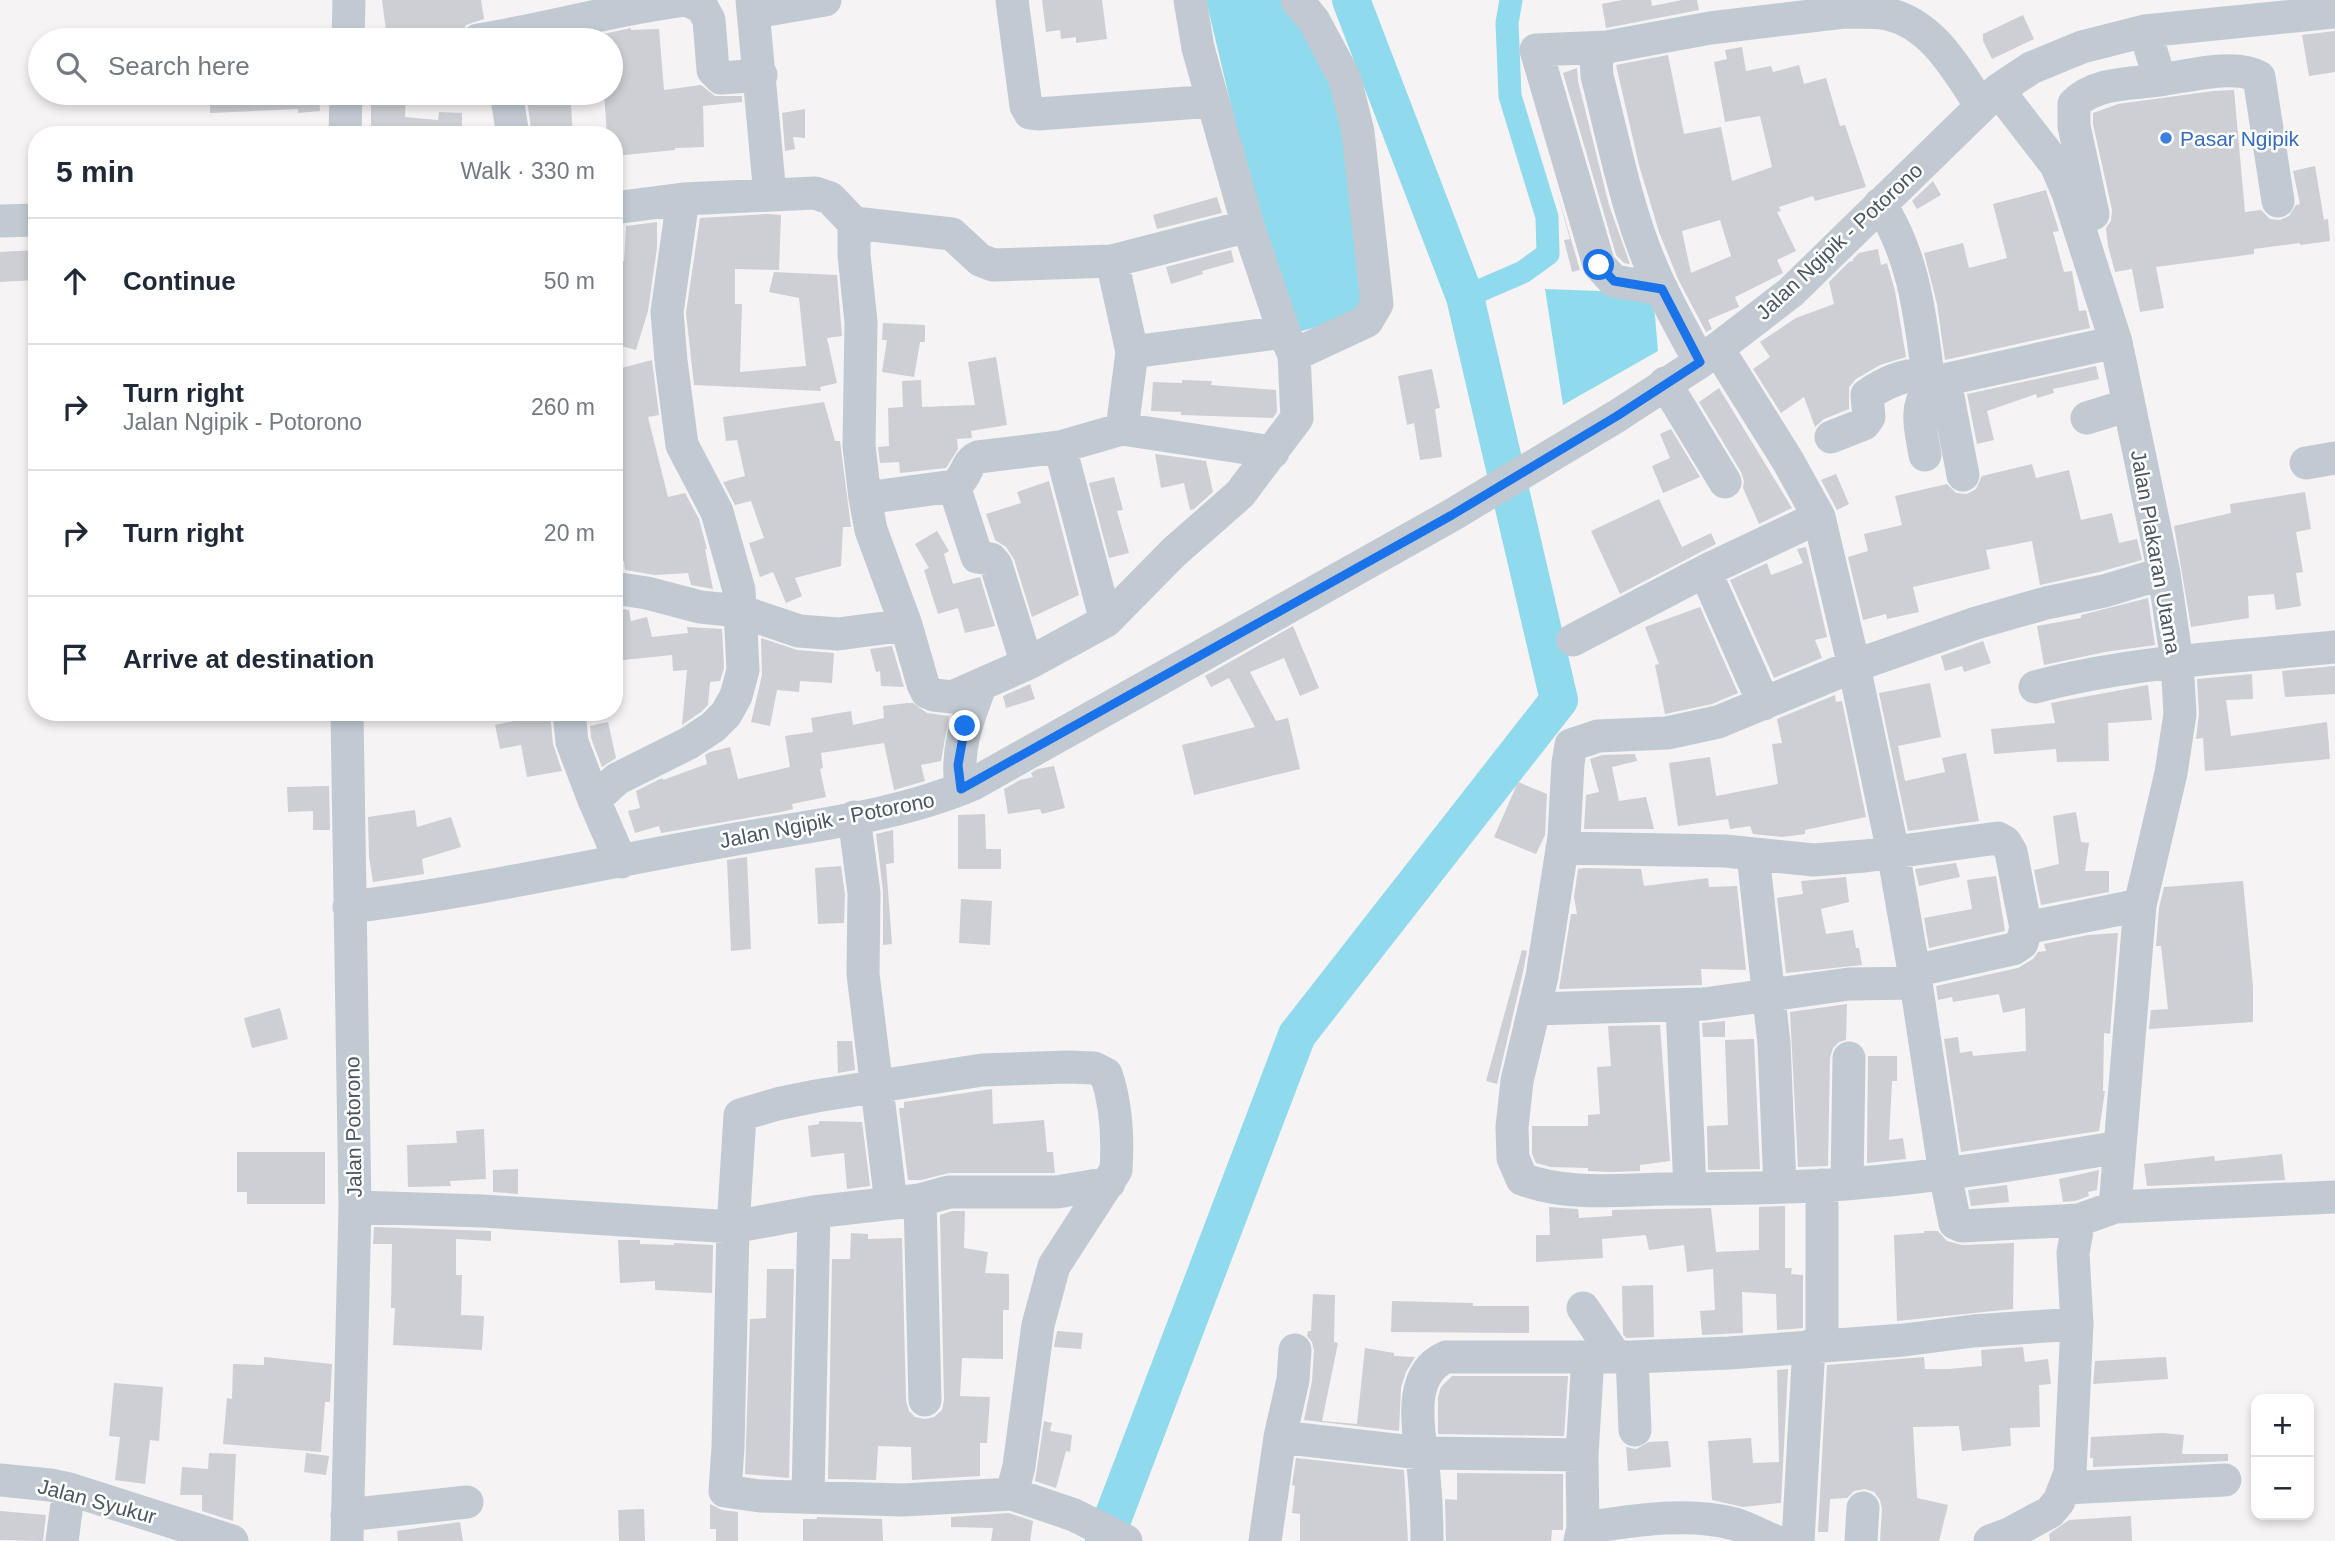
<!DOCTYPE html>
<html lang="en">
<head>
<meta charset="utf-8">
<style>
  :root { --surface:#fff; --page:#f6f6f7; --text:#1f2937; --muted:#747a83; --line:#e0e1e3 }
  body { margin:0; font-family:Arial,sans-serif; background:var(--page); color:var(--text) }
  .controls { position:absolute; right:21px; bottom:21px; display:grid; overflow:hidden; border-radius:14px; box-shadow:0 4px 10px #0003 }
  .controls button { width:63px; height:63px; display:grid; place-items:center; padding:0; border:0; border-bottom:2px solid var(--line); background:var(--surface); color:var(--text); font:35px sans-serif }
  .stop { position:absolute; width:21px; height:21px; margin:-16px; border:5px solid #1a73e8; border-radius:50%; background:#fff }
  .stop.end { background:#1a73e8; border-color:#fff; box-shadow:0 2px 7px #0008 }
  .list { margin:0; padding:0; list-style:none }
  h2 { display:flex; justify-content:space-between; align-items:center; height:91px; margin:0; padding:0 28px; font-size:30px }
  h2 small { font-size:23px; font-weight:400; color:var(--muted) }
  .list li { display:grid; grid-template-columns:46px 1fr auto; gap:21px; align-items:center; box-sizing:border-box; height:126px; padding:0 28px; border-top:2px solid var(--line) }
  .list b { display:block; font-size:26px; white-space:nowrap }
  .list p { margin:0; font-size:23px; white-space:nowrap; color:var(--muted) }
  .list em { font-size:23px; font-style:normal; color:var(--muted) }
  .icon { flex:none; width:38px; height:38px; fill:none; stroke:currentColor; stroke-width:2; stroke-linecap:round; stroke-linejoin:round }
  .map { position:relative; flex:none; width:2335px; height:1541px; overflow:hidden }
  .search { position:absolute; background:var(--surface); box-shadow:0 4px 10px #0003; left:28px; top:28px; width:595px; height:77px; display:flex; align-items:center; gap:18px; box-sizing:border-box; padding:0 24px; border-radius:38px; color:var(--muted); font-size:26px }
  .panel { position:absolute; background:var(--surface); box-shadow:0 4px 10px #0003; left:28px; top:126px; width:595px; height:595px; border-radius:28px }
  .map>svg:first-child { display:block }
</style>
</head>
<body>
<div class="map">
<svg width="2335" height="1541" viewBox="0 0 2335 1541">
  <rect width="100%" height="100%" fill="#f5f3f3"/>
  <path fill="#90daee" d="M1206,0h76l55,73 27,240 -62,18 -7,-3 -49,-160z
    M1545,289l108,4 5,58 -95,54z"/>
  <g fill="none" stroke-linecap="round" stroke-linejoin="round">
    <path stroke="#90daee" stroke-width="23" d="M1465,297l58,-25 25,-18 -1,-37 -37,-121 -3,-73 4,-23"/>
    <path stroke="#90daee" stroke-width="38" d="M1104,1541l193,-506 262,-335 -94,-403 -114,-297"/>
  </g>
  <path fill="#cdcfd5" fill-rule="evenodd" d="M382,0h99l3,19 -18,6 -6,11 -4,1 -1,-5 -68,6z
    M1042,0h60l5,39 -31,4v-6l-15,2 -1,-9 -14,2z
    M1622,0h29l1,6 30,-6h15l2,10 -93,18 -4,-24z
    M2023,15l11,24 -42,20 -9,-18v-7z
    M631,28v2l28,-1 5,61 37,-5 14,11h27v6l-39,4 1,41 -29,1v2l-61,6v-21h-7l-3,-42h7v-53h-35z
    M2335,31v41l-26,4 -7,-41z
    M1742,47l4,24 25,-5 2,6 26,-7 5,19 22,-6 14,48 5,-1 21,62 -51,14 -2,-5 -34,11 2,4 -4,1 19,39 -19,9 6,13 -48,24 4,10 -31,13 4,9 -6,3 -28,-53 -19,-47 -20,-67 -23,-100 52,-10 16,79 37,-7 11,54 40,-14 -12,-51 -35,6 -11,-60 13,-3 -2,-9zM1720,220l11,36 -40,17 -9,-42z
    M1577,68l1,13 31,124 21,59 -6,-1 -8,-8 -53,-182z
    M2234,90l11,122 16,-2 9,9 10,1 9,-4 7,-11 4,-1 -7,-33 22,-5 9,54 4,-1 2,22 -30,4v-2l-46,6v5l-98,13 8,41 -24,4 -8,-43 -17,3 -7,-26 -2,-18 5,-7 1,-11 -19,-86v-11l25,-9 95,-13z
    M210,93h109l1,18 -22,2v-4l-88,4z
    M371,93h35l-1,24 33,3 1,-8 23,1v22h-91z
    M526,93h44l3,41 -41,1z
    M805,109v29l-12,-1 2,12 -10,2 -3,-38z
    M1933,181l8,14 -24,14 -5,-8z
    M1556,188l24,82 -8,2 -8,-32 6,-1z
    M2046,190l13,41 -6,1 11,40 8,-1 7,40 7,-1 4,18 -145,32 -8,-56 -13,-51 39,-10 6,25 38,-10 -14,-54z
    M1217,197l5,16 -65,16 -4,-14z
    M767,214l14,1 -2,55 -44,-1v35h7l-2,68 66,-6 -7,-68 -30,-6 5,-20 63,3 5,61 -15,2 10,45 -17,4 1,4 -127,-6 -8,-72 14,-95z
    M657,222v26l-9,63 -12,39 -22,-6v-83h10l2,-35z
    M1878,249l3,16 6,-2 8,28 11,66 -26,8 -24,14 -7,8v22l-25,10 -9,8 -11,-30 -23,16 -28,-44 17,-12 -10,-15 36,-24 38,-14 -5,-22 20,-20 4,-1v-2l6,-6z
    M37,250v30l-37,2v-30z
    M1231,250l3,12 -32,9 1,3 -32,10 -5,-17z
    M883,323l42,2v17h-5l-6,35 -32,-5 5,-32h-5z
    M996,357l11,68 -36,6 1,7 -15,1 1,10 -12,19 -46,5 -1,-11 -19,1 -2,-16 11,-1 -1,-38 15,-1 -1,-26 19,-1 1,27 53,-2 -7,-43z
    M652,360l7,55 -11,2 20,80 17,-4 14,26 8,30h-2l8,40 -22,-4 -3,-12 -33,2 -30,-5 -1,-9 -10,2v-83l8,-2 -8,-29v-79z
    M2096,366l3,13 -46,10 1,4 -17,5 -1,-4 -49,17 7,29 -17,4 -10,-50z
    M1432,369l8,39 -5,1 7,48 -22,3 -6,-37 -7,2 -9,-49z
    M1182,380l30,1 -1,4 65,5 1,22 -4,6 -92,-3v-3l-30,-1 2,-29 29,1z
    M1719,388l73,120 -33,16 -16,-36 1,-7 -3,-9 -42,-70z
    M824,402l11,39h5l11,86h-8l-2,39 -46,12 7,18 -16,7 -13,-31 -13,5 -11,-34 15,-5 -13,-37 -16,4 -12,-23 22,-6 -8,-36 -11,1 -3,-24z
    M1671,429l29,48 -37,16 -11,-27 18,-8 -10,-24z
    M1155,454l51,7 7,31 -19,17 -4,1 -6,-27 -23,5z
    M2032,464l4,14 33,-8 12,50 31,-7 7,30 18,-4 5,21 -43,12 -59,13 -8,-44 -46,9 4,19 -77,18 6,25 -32,7 -1,-5 -23,6 -15,-63 20,-6 -4,-17 38,-9 -7,-29 52,-12 9,9 11,1 9,-5 6,-13z
    M1836,474l13,30 -12,6 -16,-30z
    M1114,477l9,33 -6,1 12,42 -20,5 -20,-75z
    M1049,481l30,114 -47,22 -18,-58 -8,-12 -11,-7 -9,-26 35,-11 -4,-11z
    M2305,492l6,37 -15,3 7,40 -7,1 5,33 -25,4 -2,-16 -26,2 1,22 -58,9 -17,-101 57,-13 -1,-9z
    M1659,499l23,48 29,-14 5,11 -96,50 -29,-63z
    M937,531l12,20 -5,3 9,30 27,-7 15,49 -30,7 -7,-25 -20,6 -14,-44 5,-2 -14,-24z
    M1806,547l21,90 -12,3 7,18 -48,20 -44,-98 37,-17 4,12 32,-12 -6,-14z
    M2148,598l7,47 -50,7 -61,13 -7,-39 44,-8v-3z
    M1700,607l38,86 -26,11 -47,10 -10,-49 4,-1 -14,-37z
    M614,608l15,2 2,11 16,-4 5,20 36,-4 -1,-6 35,2 2,39 -4,13 -10,1 -2,23 -7,7 -19,13 5,-55 -14,1 -1,-16 -58,6z
    M1293,626l26,62 -19,8 -16,-38 -34,14 26,49 12,-3 12,51 -106,26 -12,-50 73,-18 -26,-49 -18,9 -6,-11z
    M761,638l36,12 37,3 -2,30 -32,-2 -1,11 -22,-2 -7,36 -19,-4 11,-47z
    M1983,641l8,22 -27,9 -2,-6 -17,5 -4,-15z
    M892,646l12,41 -23,-1 -1,-15 -4,1 -6,-23z
    M2335,666v28l-50,3 -3,-26z
    M2252,674l1,25 -27,1 5,36 96,-14 3,37 -125,12 -2,-33 -7,1 3,-26 -2,-34z
    M1930,683l11,54 -43,9 7,35 40,-9 -3,-14 24,-5 13,68 -71,10 -29,-138z
    M1030,684l5,15 -29,9 -3,-12z
    M2148,685l4,35 -44,3 1,38 -52,1 -1,-13 -62,5 -3,-25 64,-6 -4,-20z
    M1835,695l1,7 6,-1 24,116 -61,13v4l-23,3 -29,-3 -3,-8 -20,3 -2,-10 -50,7 -9,-63 41,-6 6,39 62,-12 -6,-40 10,-1 -5,-24z
    M907,703h6l14,10 22,3 -8,45 -20,4 4,16 -31,9 -10,-47 -63,10 2,15 -3,1 6,28 -34,7 1,5 -12,3 -120,21 -2,-7 -24,7 -7,-22 12,-3 -4,-17 26,-13 1,2 44,-16 -2,-9 5,-3 20,-5 8,32 52,-12 -5,-31 28,-4 -2,-14 40,-7 2,14 31,-7 -1,-12z
    M550,713l3,31 9,27 -35,6 -6,-32 -21,4 -5,-24z
    M608,722l8,36 -14,9 -11,-29 -1,-12z
    M1635,754l2,7 -25,6 7,34 27,-4 8,32h-70l2,-34 13,-3 -9,-33 12,-4z
    M1054,766l11,42 -23,6 -2,-5 -32,5 -4,-25 16,-9 13,-3 -2,-4 7,-4z
    M1518,782l29,12 -2,41 -9,19 -42,-17z
    M329,786l1,44h-17v-19l-25,1 -1,-25z
    M415,810l2,17 34,-10 10,30 -39,12 2,15 -51,8 -4,-25 -1,-40z
    M2076,812l5,30 8,1 -4,28h24v21l-68,13 -7,-35 25,-6 -6,-48z
    M985,814l1,35h15v20h-43v-54z
    M893,830l1,33 -8,1 6,80 -9,1v-54l-7,-57z
    M747,857l4,92 -20,2 -4,-91z
    M1956,863l4,14 -41,9 -4,-17z
    M841,866l4,28 -1,29 -26,1 -3,-56z
    M1585,868l56,1 3,17 64,-8 1,9 28,-1 9,84 -45,-1 1,16 -143,4 12,-75h6l-3,-17 4,-28z
    M1996,876l9,55 -76,17 -5,-30 48,-9 -5,-29z
    M1846,877l3,25 -28,7 5,25 27,-4 3,18h3l3,17 -76,8 -9,-75 26,-4 -2,-13z
    M2243,881l10,105v36l-104,7 2,-19 17,-1 -7,-63h-5l3,-38 5,-21z
    M961,899l31,2 -2,44 -31,-2z
    M2118,933l-8,101 -6,-1 -1,58h2l-6,40 -138,21 -17,-113 14,-2 2,16 12,-2 1,5 53,-5 -1,-43 -22,5 -4,-19 -46,8 -1,-5 -14,3 -2,-14 82,-18 15,-9 5,-7 8,-1 -2,-7 44,-9z
    M1522,950l5,1 -4,21 -26,112 -11,-3z
    M1847,1004l-1,36 -7,2 -6,6 -3,10 -2,108 -30,1 -8,-155z
    M280,1008l8,31 -36,9 -8,-30z
    M1725,1021v16h-22l-1,-14z
    M1660,1025l10,136 -30,4v6l-29,1 -23,-1v-3l-37,-1 -15,-4 -4,-9v-28h56v-11l12,-1 -3,-47 14,-1 -3,-40z
    M1754,1039l6,130 -52,1 -1,-44 21,-1 -3,-85z
    M837,1041h15l3,29 -17,3z
    M1868,1056h29v25h-5l-3,59 14,-2 3,21 -39,4z
    M992,1089l1,35 51,-4 3,32h6l2,21h-106l-28,7h-13l-9,-72h5v-6z
    M819,1121l43,1 8,64 -23,3 -3,-36 -33,4 -3,-31 11,-2z
    M484,1129l2,50 -36,2 1,5 -43,1 -1,-42 50,-2 -1,-12z
    M237,1152h88v52h-78v-12h-10z
    M2282,1154l3,26 -138,6 -3,-22 70,-8 1,5z
    M518,1169v25l-25,-2v-22z
    M2099,1170l-2,20 -9,2 1,4 -14,5 -12,1 -4,-23z
    M2007,1185l2,17 -38,4 -3,-16z
    M1785,1206v62h7l-1,6 12,1v53l-26,2 -1,-36 -34,-2 1,41 -41,2 -2,-24 15,-1 -2,-41 -26,3 -3,-27 -35,5 -3,-15 -44,4 1,19 -67,4v-27h14l-1,-28 29,2 1,9 33,-2v-6l99,-2 5,44 43,-2v-43z
    M952,1211h13l-1,37 24,4 -3,21 24,1v36h-6v49l-41,-1 -2,38 30,1 -3,46h-7v33l-68,4 -1,-33 -33,-1 -2,34 -48,-1 4,-220h18l1,-26 17,1v5l34,-1 4,163 3,10 6,6 10,2 9,-2 8,-7 2,-10 -4,-185z
    M374,1227l117,4v10l-35,-2v36h6l-1,40 23,1 -2,34 -89,-5 2,-37h-4l1,-64h-19z
    M1924,1231h14l9,10 15,4 52,-2 -1,66 -116,12 -3,-86 30,-2z
    M618,1240h22v4l34,1v-2l39,2 -1,48 -57,-3v-9l-35,2z
    M767,1269h27l-5,209 -44,-4 5,-155 16,-1z
    M1653,1285l1,52 -28,1 -3,-4 -1,-48z
    M1313,1294l22,1 -1,47 4,1 -16,78 35,3 8,-76 29,5v3l21,1 -9,15 -5,15 -2,44 -95,-11 8,-39 2,-30 -2,-9 -5,-6 1,-5h3z
    M1392,1301l81,2v3h56v27l-138,-1z
    M1057,1331l26,2 -2,16 -27,-2z
    M2023,1347l2,15 23,-3 3,25 -12,1 1,42 -30,1 1,18 -49,5 -3,-25 -46,1 4,71 31,7 -9,36h-59l2,-32 -2,-9 -6,-8 -9,-3 -11,2 -7,7 -17,1 -2,33h-10l9,-167 97,-8 1,12h24l33,-3 -1,-16z
    M264,1357l68,7 -2,38h-5l-4,50 -98,-8 4,-46 5,1 1,-35 31,1z
    M2166,1357l2,22 -75,5 2,-23z
    M1788,1369l-7,134 -38,4 -31,-7 -4,-59 43,-3 2,25 26,-1 -2,-92z
    M1452,1376h116l-4,60 -126,-2v-37l3,-10z
    M114,1383l49,4 -4,54 -9,-1 -5,44 -30,-4 5,-43 -11,-1z
    M1044,1421l8,2 -2,8 22,4 -2,17 -4,-1 -10,37 -21,-7z
    M2163,1433l21,2 -2,19h46v7l-135,6v-9h-3l1,-21z
    M1668,1441l3,26 -43,4 -2,-24 10,2 13,-7z
    M209,1453l27,1 -3,67 -31,-10v-16h-22l2,-28 26,2z
    M306,1453l23,3 -3,19 -22,-3z
    M1296,1458l108,12 4,71h-108v-27l-8,-1 3,-27 -3,-1z
    M1457,1473l106,1v56h-11l-1,11h-105l-1,-42 12,1z
    M710,1504l12,6 16,2v29h-22v-12h-6z
    M644,1509l1,32h-26l-1,-31z
    M0,1511l46,4 -3,26 -43,-1z
    M1009,1513l24,8 -3,20h-39l2,-13 -42,-1v-10z
    M2131,1516l1,25h-82l-1,-7 20,-14z
    M817,1517l65,2 1,22h-80v-22h14z
    M460,1522l3,19h-65l-1,-10z"/>
  <g fill="none" stroke-linecap="round" stroke-linejoin="round">
    <path stroke="#c1cad2" stroke-width="33" d="M686,0l16,7 7,13 4,50 8,8 40,-3
      M752,0l18,195
      M1012,0l14,106 4,7 8,1 175,-13
      M1846,0l-2,12c14,1 30,-1 43,2 46,10 70,56 94,92
      M755,12l70,-12
      M2145,31l15,49c27,-4 76,-17 99,-3l19,124
      M348,40l1,-40
      M478,40c70,-11 137,-31 207,-40
      M1607,47l-71,3 63,215 15,16 48,8
      M1998,90l58,75 12,28 48,149 48,231 13,89 3,52 -9,59 -31,132 -25,302
      M506,93l7,42
      M345,135l1,-42
      M683,199l132,-6 15,5 24,25v32l7,67 -2,124 6,52 6,32 35,95 17,59 4,8 7,3 18,2 75,-33 79,-43 68,-69 66,-58 57,-76 -3,-63 -10,-23 -36,-106 -50,-178 -8,-48
      M1880,204c34,52 40,111 48,171
      M614,208l69,-9 -16,113 4,49 11,84 35,67 22,78 4,80 -7,26 -10,18 -13,13 -24,16 -72,36 -23,21 27,62
      M2093,214l-19,-88v-22c21,-22 57,-20 86,-24
      M0,221l37,-1
      M854,223l98,11 28,26 13,5 119,-4 136,-35
      M1112,261l20,91 -10,77
      M1718,349l70,112 31,56 35,149 39,186 23,131 29,191 10,49 7,3 117,-6
      M1132,352l152,-20
      M1294,355l73,-34 10,-17 -19,-172 -13,-53 -31,-58 -17,-21
      M1700,362c-18,-33 -37,-66 -51,-101 -24,-59 -36,-123 -52,-185l-1,-20 11,-9 103,-19 134,-16
      M1945,381l18,94
      M1665,383l60,99
      M2087,418l41,-13
      M1831,437l33,-13 5,-7 -2,-22c17,-12 41,-23 61,-20l7,10
      M1060,447l46,174
      M1925,455c-3,-21 -12,-47 4,-65 5,-6 13,-7 19,-11l168,-37
      M2306,463l29,-5
      M954,486l23,71 14,2 5,6 31,99
      M865,498l89,-12c13,-8 12,-24 24,-29l82,-10 62,-18 151,23
      M1705,571l59,133
      M614,588l33,5 53,14 40,4 59,20 39,3 68,-9
      M1573,640l132,-69 114,-54
      M2035,687c97,-26 200,-30 300,-40
      M569,712l3,30 22,58
      M961,789c-5,-39 5,-66 19,-102
      M854,817l10,76 -1,81 28,229
      M1562,848l163,3 89,9 51,-4 133,-18 7,4 6,10 15,76
      M1753,855l21,188 6,144
      M349,907c125,-15 247,-43 371,-65 84,-16 174,-24 253,-58l479,-269 165,-99 83,-54 91,-70 207,-202 33,-22 51,-21 63,-16 190,-19
      M1914,971l99,-22 9,-6 4,-15 114,-23
      M1682,1006l8,183
      M1534,1009l170,-5 145,-20 67,-1
      M2120,1147c-90,15 -182,30 -274,37 -60,4 -121,5 -181,5 -47,1 -98,7 -143,-10l-9,-21 -1,-31 5,-46 25,-105 22,-139 4,-74 3,-18 27,-9 69,-3 51,-11 136,-56 122,-43 70,-20 58,-12 60,-18
      M1847,1184l2,-126
      M920,1200l5,200
      M355,1207l128,4 250,16 81,-15 106,-12 29,-8h108l52,-9
      M1583,1308l32,48
      M1822,1345v-160
      M1632,1357l3,73
      M1280,1437l141,16 161,2
      M0,1480l50,5 19,4 163,52
      M2065,1488l160,-8
      M1012,1494l7,-28 19,-141 16,-59 62,-96c2,-31 0,-67 -10,-96l-12,-6 -26,-1 -86,3 -166,26 -39,8 -37,11 -7,112 -5,220 -3,44 35,5 143,4 109,-6 62,21 52,26
      M808,1497l6,-285
      M347,1515l120,-13
      M1583,1528c48,-7 104,-17 152,-4 13,4 27,12 40,17
      M62,1541l7,-52
      M347,1541l8,-334 -8,-495
      M1265,1541l15,-104 13,-57 2,-30
      M1427,1541c0,-22 -1,-44 -3,-65 -3,-38 -21,-100 22,-119h186l97,-4 175,-13 69,-9 104,-7
      M1580,1541l3,-13 -1,-73 6,-98
      M1798,1541l11,-195
      M1861,1541l2,-33
      M1990,1541l19,-7 41,-22 9,-11 11,-28 7,-149 -4,-71 6,-33 36,-13 220,-10"/>
  </g>
  <g fill="none" stroke-linecap="round" stroke-linejoin="round">
    <path stroke="#1a73e8" stroke-width="9" d="M965,726l-7,39 3,24 491,-274 165,-99 83,-54 -38,-73 -48,-8 -15,-16"/>
  </g>
  <circle fill="#3f7fe0" stroke="#fff" stroke-width="2.5" cx="2166" cy="138" r="7"/>
  <g text-anchor="middle" dominant-baseline="central" stroke-width="5" stroke-linejoin="round" paint-order="stroke">
    <g font-size="21" fill="#366cbe" stroke="#fff" text-anchor="start">
      <text x="2180" y="138">Pasar Ngipik</text>
    </g>
    <g font-size="21" fill="#4a5661" stroke="#fff">
      <text transform="translate(1839 241) rotate(-43)">Jalan Ngipik - Potorono</text>
      <text transform="translate(2156 552) rotate(80)">Jalan Plakaran Utama</text>
      <text transform="translate(827 820) rotate(-11)">Jalan Ngipik - Potorono</text>
      <text transform="translate(353 1127) rotate(-91)">Jalan Potorono</text>
      <text transform="translate(97 1501) rotate(15)">Jalan Syukur</text>
    </g>
  </g>
</svg>
<div class="controls">
<button>+</button>
<button>−</button>
</div>
<div class="stop" style="left:1599px;top:265px"></div>
<div class="stop end" style="left:965px;top:726px"></div>
<div class="search"><svg class="icon" aria-label="search" viewBox="0 0 24 24"><circle cx="10" cy="10" r="6"/><path d="M15 15l6 6"/></svg>Search here</div>
<section class="panel">
<h2>5 min<small>Walk · 330 m</small></h2>
<ul class="list">
<li><svg class="icon" aria-label="ahead" viewBox="0 0 24 24"><path d="M12 20V5M6 11l6-6 6 6"/></svg><div><b>Continue</b></div><em>50 m</em></li>
<li><svg class="icon" aria-label="right" viewBox="0 0 24 24"><path d="M7 20v-9h11M14 6l5 5-5 5"/></svg><div><b>Turn right</b><p>Jalan Ngipik - Potorono</p></div><em>260 m</em></li>
<li><svg class="icon" aria-label="right" viewBox="0 0 24 24"><path d="M7 20v-9h11M14 6l5 5-5 5"/></svg><div><b>Turn right</b></div><em>20 m</em></li>
<li><svg class="icon" aria-label="arrive" viewBox="0 0 24 24"><path d="M6 21V4h12l-3 4 3 4H6"/></svg><div><b>Arrive at destination</b></div></li>
</ul>
</section>
</div>
</body>
</html>
